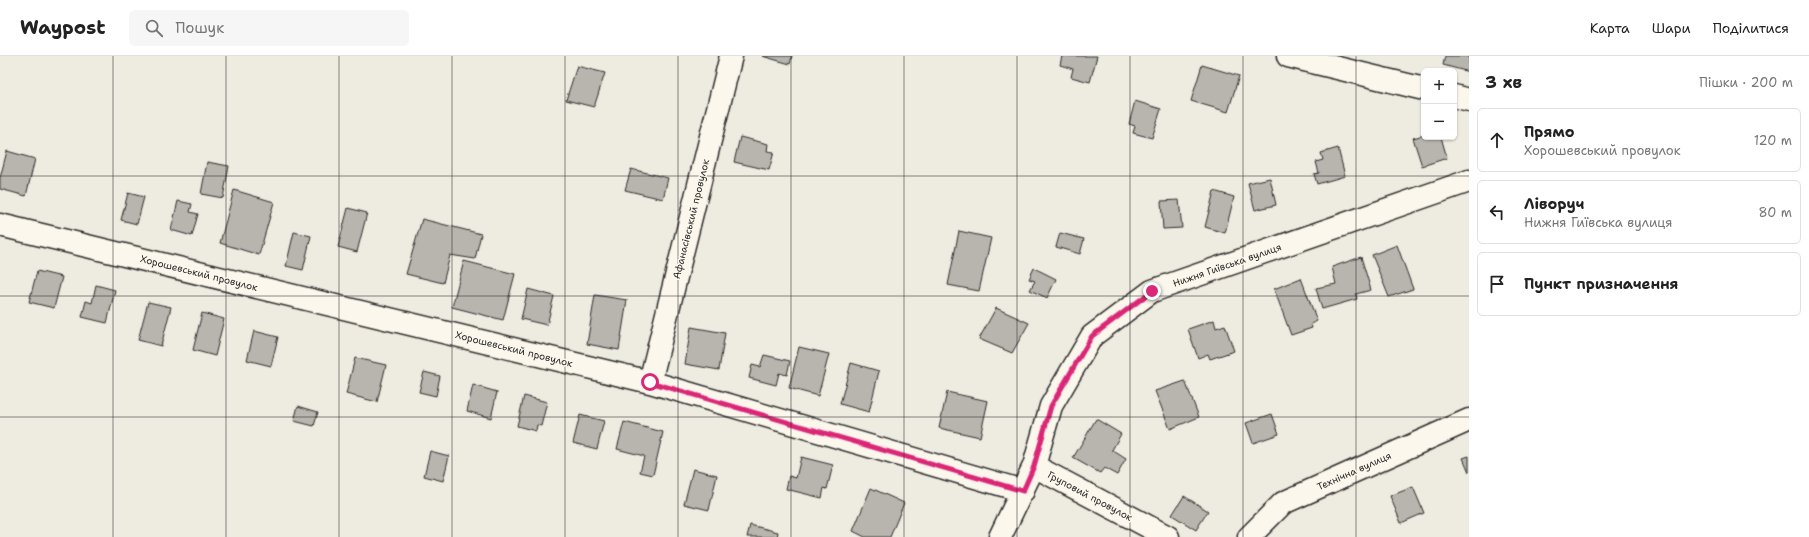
<!DOCTYPE html>
<html lang="uk">
<head>
<meta charset="utf-8">
<style>
  :root { --surface:#fff; --page:#f6f6f6; --text:#222; --muted:#767676; --line:#e0e0e0 }
  body { margin:0; font-family:"Shantell Sans",sans-serif; background:var(--page); color:var(--text) }
  .controls { position:absolute; right:12px; top:12px; display:grid; overflow:hidden; border-radius:6px; box-shadow:0 1px 3px #0004 }
  .controls button { width:36px; height:36px; display:grid; place-items:center; padding:0; border:0; border-bottom:1px solid var(--line); background:var(--surface); color:var(--text); font:20px sans-serif }
  .stop { position:absolute; width:12px; height:12px; margin:-9px; border:3px solid #db2777; border-radius:50%; background:#fff }
  .stop.end { background:#db2777; border-color:#fff; box-shadow:0 1px 4px #0008 }
  .list { margin:0; padding:0; list-style:none }
  h2 { display:flex; justify-content:space-between; align-items:center; height:52px; margin:0; padding:0 16px; font-size:17px }
  h2 small { font-size:13px; font-weight:400; color:var(--muted) }
  .list li { display:grid; grid-template-columns:26px 1fr auto; gap:12px; align-items:center; box-sizing:border-box; height:64px; margin:0 8px 8px; padding:0 8px; border:1px solid var(--line); border-radius:6px }
  .list b { display:block; font-size:15px; white-space:nowrap }
  .list p { margin:0; font-size:13px; white-space:nowrap; color:var(--muted) }
  .list em { font-size:13px; font-style:normal; color:var(--muted) }
  .icon { flex:none; width:22px; height:22px; fill:none; stroke:currentColor; stroke-width:2; stroke-linecap:round; stroke-linejoin:round }
  .map { position:relative; flex:none; width:1469px; height:481px; overflow:hidden }
  header { display:flex; align-items:center; gap:24px; box-sizing:border-box; height:56px; padding:0 20px; background:var(--surface); border-bottom:1px solid var(--line) }
  header strong { font-size:19px }
  nav { display:flex; gap:22px; margin-inline-start:auto; font-size:14px }
  .search { width:280px; height:36px; background:var(--page); display:flex; align-items:center; gap:10px; box-sizing:border-box; padding:0 14px; border-radius:6px; color:var(--muted); font-size:15px }
  main { display:flex }
  aside { flex:1; background:var(--surface) }
  .map>svg:first-child { display:block }
</style>
</head>
<body>
<header>
<strong>Waypost</strong>
<div class="search"><svg class="icon" aria-label="search" viewBox="0 0 24 24"><circle cx="10" cy="10" r="6"/><path d="M15 15l6 6"/></svg>Пошук</div>
<nav><a>Карта</a><a>Шари</a><a>Поділитися</a></nav>
</header>
<main>
<div class="map">
<svg width="1469" height="481" viewBox="0 0 1469 481">
  <rect width="100%" height="100%" fill="#eeebe0"/>
  <filter id="ink" filterUnits="userSpaceOnUse"><feTurbulence type="fractalNoise" baseFrequency=".025" numOctaves="2"/><feDisplacementMap in="SourceGraphic" scale="8" xChannelSelector="R" yChannelSelector="G"/><feConvolveMatrix kernelMatrix="1 2 1 2 8 2 1 2 1" color-interpolation-filters="sRGB"/></filter>
  <g filter="url(#ink)">
    <path fill="#b8b5ae" stroke="#2b2b2b" d="M762,0h30l-2,8z
      M1062,0h35l-7,26 -19,-5 2,-8 -13,-4z
      M1445,0h24v16l-26,-7z
      M1202,9l37,11 -11,36 -37,-11z
      M577,10l28,7 -11,34 -28,-7z
      M1135,45l26,8 -9,29 -19,-5 2,-7 -6,-2z
      M1424,79v2h17l6,21 -25,8 -9,-28z
      M740,81l28,7 -1,7 7,1 -5,18 -35,-8z
      M1338,92l7,28 -28,8 -3,-10 5,-1 -3,-11 7,-2 -2,-7z
      M7,95l28,8 -9,37 -26,-7v-11z
      M207,106l22,4 -6,32 -22,-4z
      M631,113l37,9 -5,21 -38,-9z
      M1270,122l6,27 -21,5 -7,-27z
      M234,134l40,12 -15,53 -39,-12z
      M1214,135l20,6 -9,36 -20,-6z
      M128,137l16,4 -7,27 -16,-4z
      M1179,144l3,28 -19,1 -2,-28z
      M178,145l14,3 -2,8 8,2 -6,22 -21,-6z
      M348,152l19,5 -10,39 -19,-5z
      M422,163l59,15 -6,25 -25,-4 -7,28 -37,-9z
      M959,175l32,7 -12,53 -31,-6z
      M294,176l17,4 -8,34 -17,-4z
      M1060,177l24,6 -4,15 -24,-7z
      M1397,189l16,44 -24,8 -17,-42z
      M1361,201l10,33 -15,4 1,5 -35,10 -6,-21 20,-4 -4,-17z
      M464,205l51,13 -12,46 -51,-13z
      M1034,212l22,11 -9,19 -17,-8 5,-9 -6,-2z
      M37,215l25,6 -8,31 -25,-6z
      M1301,222l16,43 -6,3 1,4 -21,7 -17,-46z
      M96,229l19,5 -8,33 -25,-6 4,-16 6,2z
      M528,233l26,7 -7,29 -26,-6z
      M595,239l32,5 -8,50 -32,-6z
      M148,246l23,5 -10,39 -23,-6z
      M996,252l33,15 -17,30 -33,-14z
      M202,257l22,6 -9,37 -22,-6z
      M1214,264l2,8 9,-3 9,26 -24,8 -2,-5 -10,4 -10,-29z
      M691,271l34,6 -6,37 -34,-6z
      M254,275l24,6 -7,29 -24,-6z
      M799,291l30,7 -11,42 -29,-8z
      M764,299l26,6 -3,14 -8,-2 -3,12 -27,-7 3,-13 8,2z
      M355,302l31,7 -9,37 -31,-8z
      M851,307l28,8 -10,41 -29,-8z
      M424,316l16,4 -4,20 -17,-4z
      M1185,325l14,36 -29,12 -15,-38z
      M473,329l24,7 -6,26 -24,-7z
      M947,336l41,9 -8,36 -41,-9z
      M524,340l23,6 -6,24 -4,-1 -1,6 -19,-5z
      M298,350l20,6 -4,14 -20,-5z
      M1272,358l7,20 -26,9 -7,-20z
      M580,359l24,6 -7,28 -24,-6z
      M1096,363l25,15 -9,16 14,9 -9,16 -13,-7 -4,5 -27,-15z
      M624,366l39,10 -10,43 -13,-3 4,-16 -27,-7z
      M430,395l19,5 -6,25 -19,-5z
      M1469,400v16l-6,-14z
      M801,401l32,8 -6,24 -3,-1 -2,10 -36,-9 3,-13 7,2z
      M693,413l24,6 -8,35 -25,-6z
      M1413,431l11,26 -23,10 -11,-27z
      M871,432l33,15 -14,34h-25l-12,-6z
      M1184,440l24,15 -12,19 -24,-15z
      M750,469l28,7 -1,5h-30z"/>
    <g fill="none" stroke-linecap="round" stroke-linejoin="round">
      <g stroke="#2b2b2b" stroke-width="25">
        <path id="minor" d="M1288,0l136,33
          M1454,40l15,4
          M0,169l650,157 373,109
          M650,326l81,-326
          M1034,410l134,71
          M1000,481l34,-71 17,-60 41,-70 60,-45 317,-110
          M1249,481l34,-34 186,-83"/>
      </g>
      <use href="#minor" stroke="#fbf7ec" stroke-width="22"/>
    </g>
  </g>
  <g fill="none" stroke-linecap="round" stroke-linejoin="round" filter="url(#ink)">
    <path stroke="#db2777" stroke-width="5" d="M650,326l373,109 11,-25 17,-60 41,-70 60,-45"/>
  </g>
  <path fill="none" stroke="#2b2b2b" stroke-width="1" stroke-opacity="0.55" d="M113,0v481M226,0v481M339,0v481M452,0v481M565,0v481M678,0v481M791,0v481M904,0v481M1017,0v481M1130,0v481M1243,0v481M1356,0v481M0,120h1469M0,240h1469M0,361h1469"/>
  <g text-anchor="middle" dominant-baseline="central" stroke-width="3" stroke-linejoin="round" paint-order="stroke">
    <g font-size="10" fill="#2b2b2b" stroke="#fbf7ec">
      <text transform="translate(691 163) rotate(-76)">Афанасівський провулок</text>
      <text transform="translate(1227 209) rotate(-19)">Нижня Гиївська вулиця</text>
      <text transform="translate(199 217) rotate(14)">Хорошевський провулок</text>
      <text transform="translate(514 293) rotate(14)">Хорошевський провулок</text>
      <text transform="translate(1354 415) rotate(-24)">Технічна вулиця</text>
      <text transform="translate(1090 440) rotate(28)">Груповий провулок</text>
    </g>
  </g>
</svg>
<div class="controls">
<button>+</button>
<button>−</button>
</div>
<div class="stop" style="left:650px;top:326px"></div>
<div class="stop end" style="left:1152px;top:235px"></div>
</div>
<aside>
<h2>3 хв<small>Пішки · 200 m</small></h2>
<ul class="list">
<li><svg class="icon" aria-label="ahead" viewBox="0 0 24 24"><path d="M12 20V5M6 11l6-6 6 6"/></svg><div><b>Прямо</b><p>Хорошевський провулок</p></div><em>120 m</em></li>
<li><svg class="icon" aria-label="left" viewBox="0 0 24 24"><path d="M17 20v-9H6M10 6l-5 5 5 5"/></svg><div><b>Ліворуч</b><p>Нижня Гиївська вулиця</p></div><em>80 m</em></li>
<li><svg class="icon" aria-label="arrive" viewBox="0 0 24 24"><path d="M6 21V4h12l-3 4 3 4H6"/></svg><div><b>Пункт призначення</b></div></li>
</ul>
</aside>
</main>
</body>
</html>
